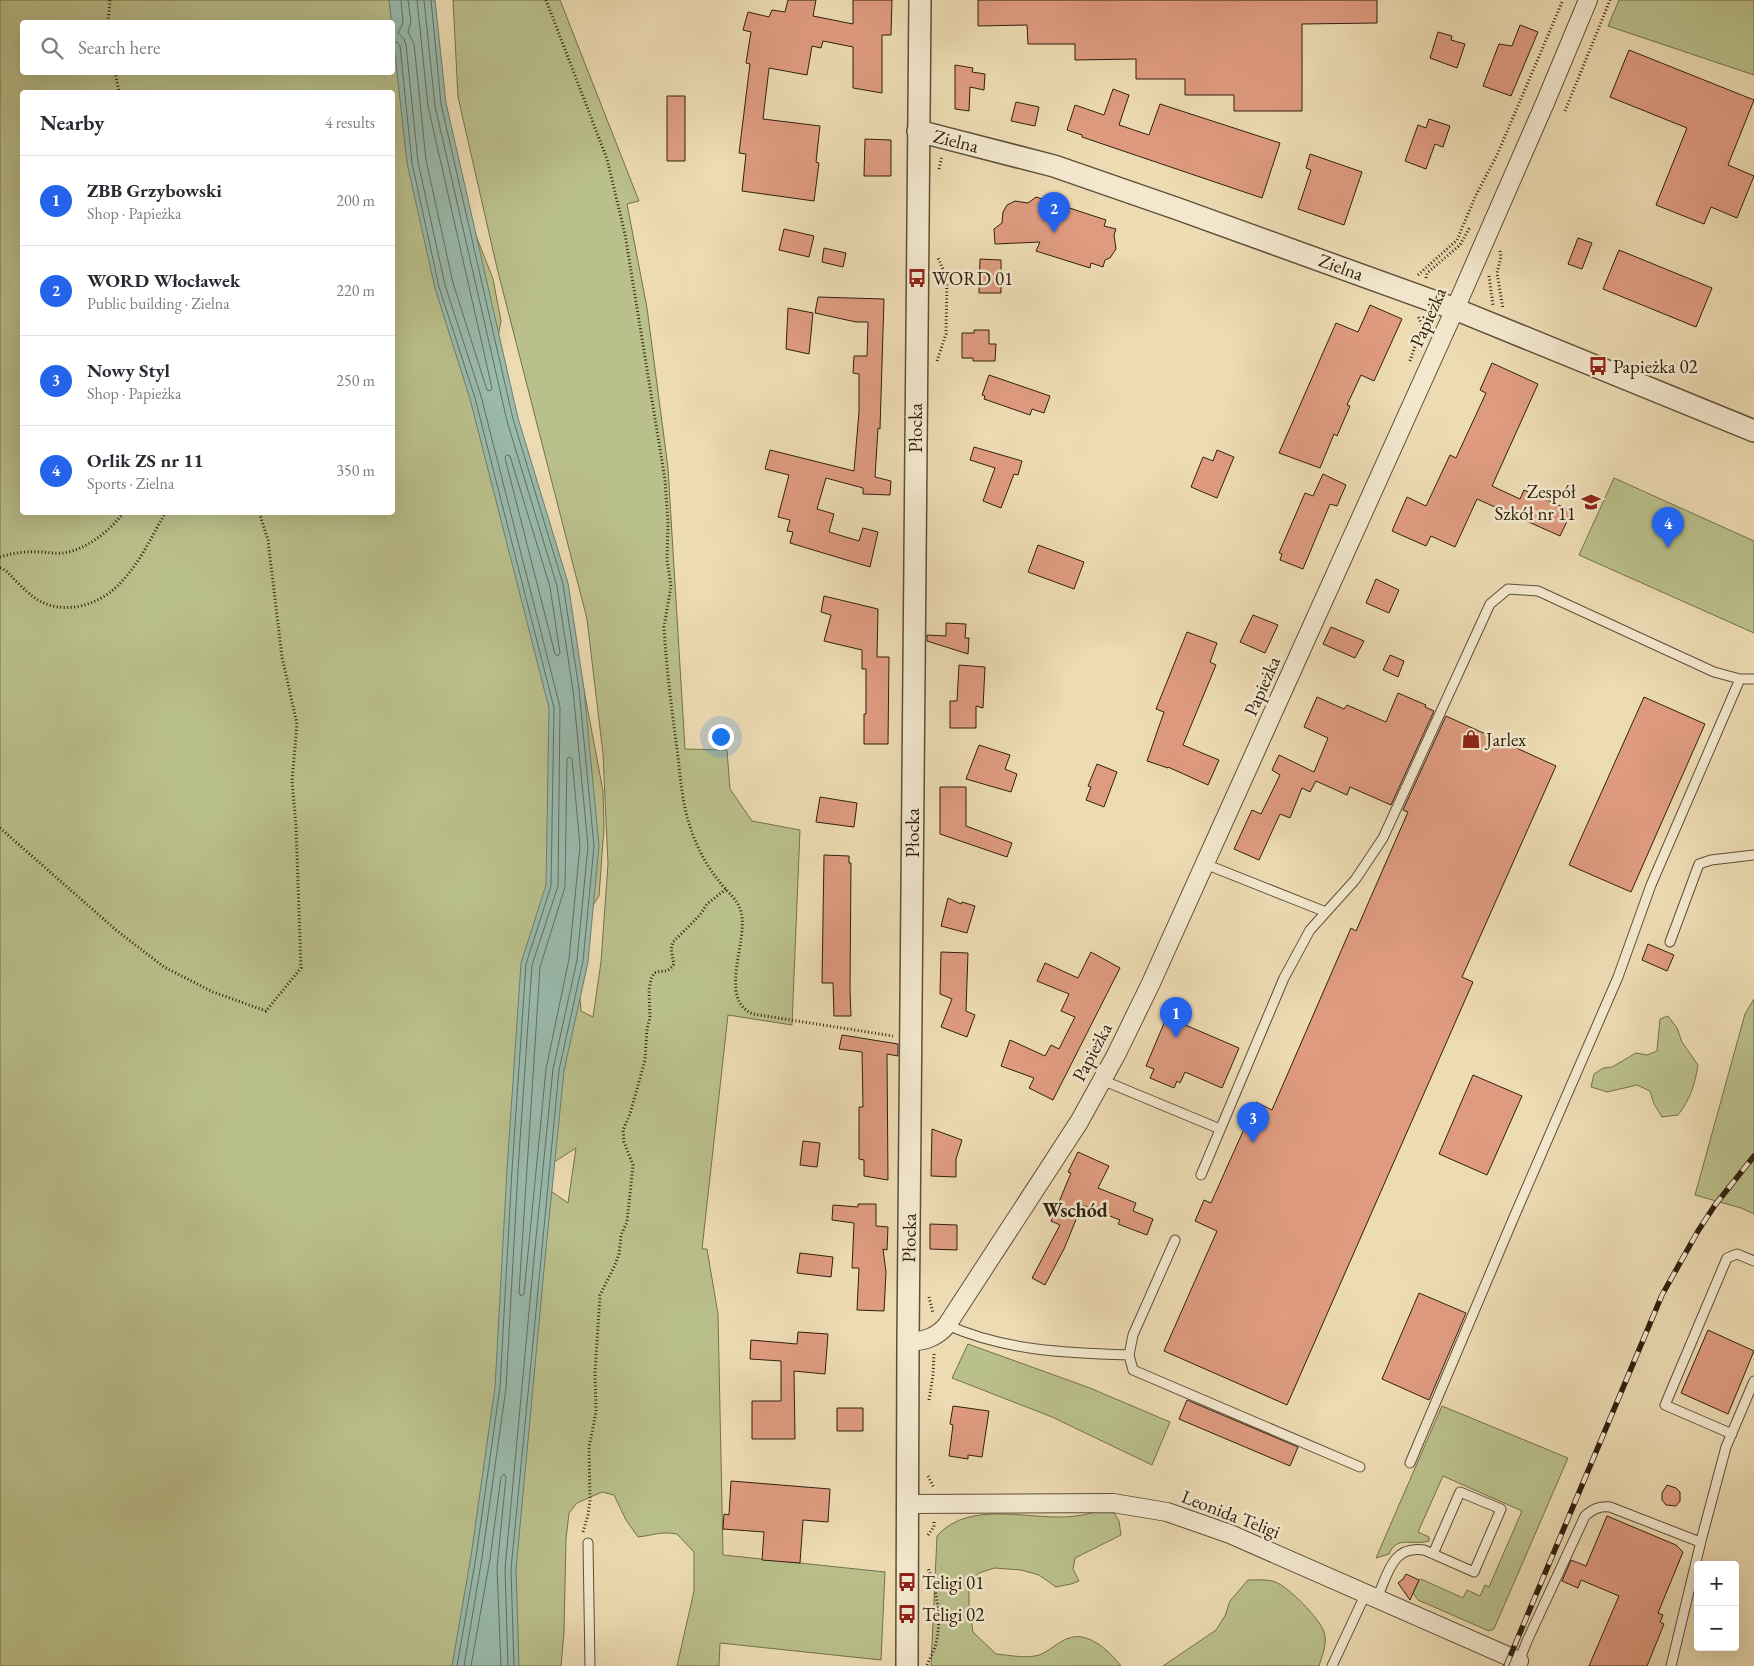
<!DOCTYPE html>
<html lang="en">
<head>
<meta charset="utf-8">
<style>
  :root { --surface:#fff; --page:#f7f7f7; --text:#2b2b33; --muted:#7c7c81; --line:#e1e1e2; --accent:#2563eb }
  body { margin:0; font-family:"EB Garamond",serif; background:var(--page); color:var(--text) }
  .controls { position:absolute; right:15px; bottom:15px; display:grid; overflow:hidden; border-radius:5px; box-shadow:0 5px 20px #0002 }
  .controls button { width:45px; height:45px; display:grid; place-items:center; padding:0; border:0; border-bottom:1px solid var(--line); background:var(--surface); color:var(--text); font:25px sans-serif }
  .you { position:absolute; left:720px; top:736px; width:18px; height:18px; margin:-12px; border:4px solid #fff; border-radius:50%; background:#1a73e8; box-shadow:0 0 0 8px #1a73e833 }
  .badge { display:grid; place-items:center; width:32px; height:32px; border-radius:50%; background:var(--accent); color:#fff; font-size:16px; font-weight:700 }
  .pin { position:absolute; translate:-50% -41px; filter:drop-shadow(0 1px 2px #0008) }
  .pin::after { content:''; position:absolute; top:26px; width:18px; height:15px; background:inherit; clip-path:polygon(0 0,100% 0,50% 100%) }
  .list { margin:0; padding:0; list-style:none }
  h2 { display:flex; justify-content:space-between; align-items:center; height:65px; margin:0; padding:0 20px; font-size:21px }
  h2 small { font-size:16px; font-weight:400; color:var(--muted) }
  .list li { display:grid; grid-template-columns:32px 1fr auto; gap:15px; align-items:center; box-sizing:border-box; height:90px; padding:0 20px; border-top:1px solid var(--line) }
  .list b { display:block; font-size:19px; white-space:nowrap }
  .list p { margin:0; font-size:16px; white-space:nowrap; color:var(--muted) }
  .list em { font-size:16px; font-style:normal; color:var(--muted) }
  .icon { flex:none; width:28px; height:28px; fill:none; stroke:currentColor; stroke-width:2; stroke-linecap:round; stroke-linejoin:round }
  .map { position:relative; flex:none; width:1754px; height:1666px; overflow:hidden }
  .search { position:absolute; background:var(--surface); box-shadow:0 5px 20px #0002; left:20px; top:20px; width:375px; height:55px; display:flex; align-items:center; gap:12px; box-sizing:border-box; padding:0 18px; border-radius:5px; color:var(--muted); font-size:19px }
  .panel { position:absolute; background:var(--surface); box-shadow:0 5px 20px #0002; left:20px; top:90px; width:375px; height:425px; border-radius:5px }
  .map>svg:first-child { display:block }
</style>
</head>
<body>
<div class="map">
<svg width="1754" height="1666" viewBox="0 0 1754 1666">
  <rect width="100%" height="100%" fill="#eddbb3"/>
  <filter id="stains"><feTurbulence type="fractalNoise" baseFrequency=".004" numOctaves="4"/><feColorMatrix values="0 0 0 0 .2 0 0 0 0 .09 0 0 0 0 .02 0 0 0 .5 -.17"/></filter>
  <radialGradient id="worn" r=".72"><stop offset=".6" stop-color="#630" stop-opacity="0"/><stop offset="1" stop-color="#630" stop-opacity=".3"/></radialGradient>
  <path fill="#bac08b" stroke="#74704d" fill-rule="evenodd" d="M0,0h425l9,56 39,172 20,51 8,42 -6,32 79,291 10,46 19,101 1,37 -5,68 -19,29 -1,62 2,24 12,6 8,-55 7,-98 -5,-110 -16,-135 -90,-351 -39,-171 -5,-97h107l79,201 -12,3 20,104 21,160 17,281 42,1 3,39 22,32 48,9 -8,195 -64,-10 -26,234h5l11,65 5,241 162,17 -4,88 -161,-17 -1,23h-42l17,-75v-39l-17,-18c-17,-3 -22,1 -39,3l-12,-17 -12,-25 -12,-3 -25,11 -8,10 -3,26 -2,93 -3,34h-561zM22,22h370v50h-370zM22,92h370v420h-370zM576,1148l-8,55 -23,-16 6,-23z
    M1619,0h135v75l-146,-49z
    M1614,478l140,63v92l-175,-78z
    M1754,999v215l-13,-6 -46,-13 50,-181z
    M1668,1016l9,12 5,14 16,23c-3,19 -8,35 -20,50l-16,2 -8,-13 -4,-13 -13,-6 -30,7 -16,-5 3,-13 9,-6 9,-1 24,-14 11,2 10,-4 3,-32z
    M968,1344l122,44 80,34 -18,43 -100,-48 -100,-39z
    M1442,1406l126,52 -74,171 -5,2 -71,-31 -5,-7 6,-13 2,-1 42,19 4,-8 13,6 5,-11 4,2 33,-76 -79,-35 -25,56 11,5v4c-17,5 -32,-6 -40,13l-13,4z
    M1099,1511l15,2 5,8 2,14 -46,23 -2,11 6,12 -8,3 -15,3 -17,-12 -18,-5 -27,-2 -15,5 -10,9v23l4,27 23,22c13,1 30,5 43,1 11,-4 20,-14 30,-17 20,-7 41,14 52,28h-190l6,-130c33,-38 96,-14 139,-20 8,-1 16,-3 23,-5z
    M1248,1580c8,0 20,-1 27,2 13,4 45,37 49,50 4,10 -2,24 -5,34h-156l53,-36 9,-14 5,-15z"/>
  <path fill="#99bbae" stroke="#6f7d6e" d="M389,0h46l11,103 72,315 50,165 16,106 15,157 -11,116 -24,109 -19,188 -29,310 3,97h-67l19,-110 24,-169 12,-217 14,-207 25,-78 3,-177 -79,-309 -35,-111 -28,-125z"/>
  <g fill="none" stroke-linecap="round" stroke-linejoin="round">
    <path stroke="#646e5e" stroke-width="1" d="M401,0l2,23 -5,10 6,6 2,6 12,117 27,123 36,111 79,311 -2,179 -26,79 -14,205 -12,218 -24,170 -18,108
      M408,0l3,22 -3,10 6,12 12,116 27,123 34,107 3,1 2,-3 -64,-282 -11,-106
      M424,0l11,106 72,315 50,165 16,104 15,156 -11,114 -24,109 -19,189 -29,311 3,97
      M431,0l10,104 72,315 50,165 16,105 15,157 -11,115 -24,109 -18,189 -30,310 3,97
      M392,41l5,1 3,4 12,117 27,124 36,111 79,310 -3,178 -25,78 -14,206 -12,217 -24,170 -19,109
      M507,455l3,1 40,131 10,66 -2,3 -3,-2 -50,-196z
      M570,757l2,2 8,87 -11,113 -23,110 -22,225 -3,2 -2,-3 21,-326 25,-80 2,-128z
      M471,1666l19,-107 11,-82 3,-3 2,3 -9,91 4,98"/>
  </g>
  <path fill="#df9b80" stroke="#2f200f" d="M788,0h28l-3,16 40,8v-24h39l-1,35h-9v58l-29,-5v-41l-30,-6 -2,7 -9,-2 -5,29 -38,-7 -6,51 57,7 -4,36 3,1 -5,38 -72,-10 4,-37 -7,-1 11,-89 -4,-1 5,-31 -8,-2 5,-18 21,5 3,-7 13,2z
    M978,0h399v23l-75,1v87h-68v-16h-49v-16h-49v-20l-61,1v-16h-47l-1,-19 -49,1z
    M1520,25l18,7 -27,64 -28,-10 16,-42 13,2z
    M1438,32l14,4 -1,4 14,4 -8,24 -27,-10z
    M1629,50l125,50 -26,65 26,11 -17,42 -26,-11 -7,17 -48,-19 31,-77 -77,-31z
    M955,65l18,3 -1,4 13,2 -1,16 -14,-3 -1,24 -14,-2z
    M1113,89l16,6 -10,30 30,10 11,-31 120,39 -18,55 -180,-61v-2l-15,-5 8,-25 29,10z
    M667,96h18v65h-18z
    M1016,102l23,5 -4,19 -24,-5z
    M1429,119l21,7 -7,21 -8,-3 -9,25 -21,-8 13,-36 8,3z
    M865,139l26,1v36h-27z
    M1310,154l52,18 -18,53 -46,-16 13,-39 -5,-2z
    M1036,197l70,23 -2,6 12,3 -2,6 2,14 -6,9 -5,2 -2,7 -12,-4 -1,5 -54,-17 4,-9 -45,2 -1,-15 8,-6 1,-11 4,-7 8,-4 13,2z
    M784,229l30,7 -5,21 -30,-7z
    M1578,238l14,5 -10,26 -14,-5z
    M824,248l22,5 -3,14 -21,-5z
    M1619,250l93,38 -16,39 -93,-38z
    M980,259l21,1v33h-22z
    M818,297l66,2 -4,130 -2,-1 -3,49 16,4 -1,14 -27,-1v-6l-37,-10 -9,31 17,5 -5,18 30,9 4,-13 15,4 -8,35 -80,-24 3,-11 -6,-1 3,-11 -12,-3 11,-42 -24,-6 5,-19 84,21 5,-59v-38l-6,-1 1,-17h13l1,-34h-12l-41,-9z
    M1370,305l32,14 -28,62 -13,-6 -14,30 3,1 -13,30 -3,-2 -14,34 -41,-15 57,-130 22,9z
    M788,308l25,5 -4,41 -23,-5z
    M974,330h15v14h7l-1,17h-22v-3h-11v-25h12z
    M1492,363l46,21 -46,102 28,13 4,-9 48,21 -12,25 -83,-37 -22,48 -24,-11 -5,10 -34,-15 15,-34 19,9 24,-51 6,3 30,-65 -6,-3z
    M989,375l61,21 -6,17 -12,-4 -2,6 -46,-16 1,-3 -3,-1z
    M974,447l48,14 -4,14 -4,-1 -13,34 -18,-7 12,-33 -25,-8z
    M1217,450l17,7 -17,41 -26,-11 12,-30 10,4z
    M1323,474l23,11 -9,21 -7,-2 -27,65 -23,-9 2,-6 -3,-1 26,-60 8,3z
    M1038,545l46,17 -10,27 -46,-17z
    M1376,579l23,11 -10,23 -23,-10z
    M824,596l54,13 -1,48h12l-1,87h-24v-30h2v-45h-4v-19l-38,-9 7,-26 -10,-3z
    M1253,615l25,10 -13,28 -25,-11z
    M946,623l20,1 -1,14h4l-1,16 -41,-13v-6l19,1z
    M1331,627l33,14 -9,17 -32,-14z
    M1187,632l30,11 -7,19 6,3 -33,80 36,15 -11,25 -40,-18v1l-21,-7 17,-49 -8,-3z
    M1390,655l14,6 -6,16 -15,-7z
    M959,665l26,2 -2,41 -7,-2v22h-26v-27h7z
    M1398,693l28,12 -1,2 9,4 -43,94 -41,-18 -3,8 -31,-14 -6,11 -8,-4 -12,30 -10,-4 -21,46 -25,-11 18,-39 9,4 19,-39 -8,-5 7,-15 35,17 14,-34 -24,-11 13,-30 27,12 3,-4 39,17z
    M1644,697l61,27 -74,168 -62,-27z
    M1446,716l110,50 -94,211 11,5 -186,423 -123,-54 53,-120 -22,-10 9,-21 7,3 45,-101 16,8 79,-182 5,3 52,-119 -5,-2z
    M979,745l31,10 -5,14 12,5 -6,18 -45,-13z
    M1097,764l20,8 -13,35 -18,-7 5,-13 -3,-1z
    M940,787h26v39l46,17 -5,14 -67,-23z
    M820,797l37,6 -3,24 -38,-5z
    M824,855l25,1v7h2l-1,127 1,26h-17l-1,-33h-11z
    M948,898l13,6 1,-2 13,4 -8,27 -26,-7z
    M1648,944l26,11 -7,16 -25,-11z
    M941,952l27,1 -2,58 9,4 -8,22 -26,-10 11,-28 -12,-5z
    M1091,952l29,16 -67,132 -24,-12 5,-10 -33,-12 9,-26 35,16 6,-11 8,4 16,-32 -14,-6 8,-17 -32,-13 8,-18 33,15z
    M1165,1021l16,7 2,-4 56,24 -17,40 -37,-16 -5,11 -3,-2 -3,7 -24,-10 4,-9 -8,-3z
    M842,1035l56,9v12l-11,-2 1,126 -24,-4v-16l-5,-1v-52h4l-1,-55 -23,-3z
    M1473,1075l49,21 -35,79 -48,-21z
    M932,1129l30,11 -6,19v18l-25,-1z
    M803,1141l17,2 -3,24 -17,-2z
    M1078,1152l31,14 -11,22 38,15 -3,8 20,8 -6,16 -29,-11 2,-4 -38,-15 -18,44 -19,36 -13,-7 28,-53 -9,-4 20,-48 -3,-1z
    M858,1204h18v22l12,1 -1,23 -4,-1 3,23 -2,39 -27,-1 2,-42h-7l2,-45 -22,-3 1,-15 25,2z
    M930,1224l27,1v25l-27,-1z
    M800,1253l33,4 -2,20 -34,-4z
    M1419,1293l47,20 -37,87 -47,-21z
    M1708,1330l46,21 -26,63 -47,-21z
    M798,1332l30,2 -3,40 -31,-3 1,68h-43v-38h29v-40l-31,-2 1,-19 46,4z
    M1187,1400l111,47 -8,19 -111,-47z
    M953,1406l36,5 -7,46 -14,-2v4l-19,-3 4,-31 -3,-1z
    M837,1408h26v23h-26z
    M731,1481l99,8 -2,33 -25,-2 -3,43 -38,-3 2,-28 -41,-3 1,-15 5,1z
    M1667,1485l9,3 4,4v9l-4,5 -10,-1 -4,-5v-7z
    M1607,1516l69,29 7,7 -25,61 5,2 -3,7 4,2 -17,42h-58l30,-70 -38,-16 -3,8 -16,-7 9,-21 15,6z
    M1406,1574l13,6 -9,20 -12,-17 5,-4z"/>
  <g fill="none" stroke-linecap="round" stroke-linejoin="round">
    <g stroke="#5e4f38" stroke-width="11">
      <path id="service" d="M1205,864l121,48
        M1670,942l29,-78 12,-4 43,-5
        M1102,1080l118,49
        M1201,1175l83,-197 26,-48 45,-50 28,-42 107,-234 18,-15 30,2 176,81 26,7h14
        M1175,1240l-42,95 -4,20 4,15 227,97
        M947,1325c59,26 119,28 182,30
        M1732,1434l-67,-29 62,-147 10,-4 17,7
        M1410,1463l104,-246 104,-240 33,-92 89,-206
        M588,1543l2,123
        M1377,1598c11,-24 15,-53 47,-48l50,22 27,-63 -41,-17 -27,62
        M1518,1664l9,-23 58,-125c8,-7 14,-10 25,-9l90,35
        M1332,1666l34,-73
        M1671,1666l31,-129 24,-90 28,-66"/>
    </g>
    <g stroke="#5e4f38" stroke-width="20">
      <path id="minor" d="M908,1342c16,-1 28,-4 39,-17l132,-203 37,-67 35,-72 304,-674 90,-206 43,-103
        M907,1504l206,-1 54,9 63,22 289,127"/>
    </g>
    <g stroke="#5e4f38" stroke-width="24">
      <path id="tertiary" d="M918,131l136,35 124,43 277,100 299,122
        M907,1666l1,-324 12,-1342"/>
    </g>
    <path stroke="#2f200f" stroke-width="3" stroke-dasharray="1 2.5" stroke-linecap="butt" d="M546,0l61,159 18,75 40,246 3,43 -1,37 4,26 -7,41 1,16c3,38 8,76 13,114 3,26 5,53 15,78 6,16 15,33 26,46 7,10 19,18 22,31 8,29 -24,87 12,102l140,22
      M108,22l2,-22
      M115,72l4,20
      M1565,111l45,-111
      M939,169l3,-13
      M1500,251l1,6 -4,16 6,36
      M1418,275l39,-35 19,-45 21,-40 66,-155
      M1489,276l4,29
      M1426,278l1,-5 33,-28 10,-18
      M937,361l9,-27 1,-56 -9,-20
      M1410,361l12,-36 -4,-9
      M0,557c13,-4 26,-6 39,-5 8,0 16,2 24,1 23,-3 47,-22 61,-41
      M0,568c8,2 11,9 17,14 8,8 17,17 27,21 27,12 61,-1 79,-23 18,-19 29,-45 43,-68
      M0,828l116,102 48,37 49,25 53,19 35,-43 -5,-142 -4,-45 5,-57 -15,-67 -14,-117 -9,-28
      M929,1297l4,16
      M929,1400l4,-25 1,-21
      M928,1476l6,12
      M583,1532l5,-17 2,-15 -1,-53 7,-35 -1,-39 5,-78 15,-30 4,-11 2,-19 6,-13 6,-57 -9,-23 -1,-12 7,-16 15,-54 2,-31 3,-11 -1,-28 2,-11 3,-6c10,-4 12,2 20,-9l-3,-15 2,-7 27,-27 7,-11 19,-15
      M928,1535l6,-8v-5
      M927,1665c3,-7 7,-14 9,-21 6,-25 1,-53 -8,-76"/>
    <use href="#service" stroke="#f3e8ce" stroke-width="9"/>
    <use href="#minor" stroke="#f3e8ce" stroke-width="18"/>
    <use href="#tertiary" stroke="#f3e8ce" stroke-width="21"/>
    <g stroke="#2f200f" stroke-width="5.5">
      <path id="rail" d="M1506,1666l156,-371 36,-64 17,-26 39,-49"/>
    </g>
    <use href="#rail" stroke="#f3e8ce" stroke-width="4" stroke-dasharray="11" stroke-linecap="butt"/>
  </g>
  <defs>
    <g id="bus-bare" transform="scale(1.5)"><path d="M-5-6H5V4H4V6H2V4H-2V6H-4V4H-5ZM-3.5-4V0h7V-4ZM-3.5 1.2v1.5H-2V1.2ZM2 1.2v1.5H3.5V1.2Z" fill="#8f2418" stroke="#f3e8ce" stroke-width="2.5" paint-order="stroke"/></g>
    <g id="school-bare" transform="scale(1.5)"><path d="M0-5L7-2L0 1L-7-2ZM-4 1L0 2.5L4 1V4Q0 6-4 4Z" fill="#8f2418" stroke="#f3e8ce" stroke-width="2.5" paint-order="stroke"/></g>
    <g id="shop-bare" transform="scale(1.5)"><path d="M-5-2.5h2.3a2.7 3.5 0 0 1 5.4 0H5L5.5 6h-11ZM-1.5-2.5h3a1.5 2.3 0 0 0-3 0Z" fill="#8f2418" stroke="#f3e8ce" stroke-width="2.5" paint-order="stroke"/></g>
  </defs>
  <g fill-rule="evenodd">
    <use href="#bus-bare" x="917" y="278"/>
    <use href="#bus-bare" x="1598" y="366"/>
    <use href="#school-bare" x="1591" y="502"/>
    <use href="#shop-bare" x="1471" y="739"/>
    <use href="#bus-bare" x="907" y="1582"/>
    <use href="#bus-bare" x="907" y="1614"/>
  </g>
  <g text-anchor="middle" dominant-baseline="central" stroke-width="5" stroke-linejoin="round" paint-order="stroke">
    <g font-size="19" fill="#2f200f" stroke="#f3e8ce">
      <text transform="translate(956 141) rotate(14)">Zielna</text>
      <text transform="translate(1341 267) rotate(20)">Zielna</text>
      <text transform="translate(1428 317) rotate(-66)">Papieżka</text>
      <text transform="translate(915 428) rotate(-90)">Płocka</text>
      <text transform="translate(1262 686) rotate(-66)">Papieżka</text>
      <text transform="translate(912 833) rotate(-90)">Płocka</text>
      <text transform="translate(1092 1052) rotate(-62)">Papieżka</text>
      <text transform="translate(909 1238) rotate(-89)">Płocka</text>
      <text transform="translate(1231 1514) rotate(21)">Leonida Teligi</text>
    </g>
    <g font-size="19" fill="#2f200f" stroke="#f3e8ce" text-anchor="start">
      <text x="932" y="278">WORD 01</text>
      <text x="1613" y="366">Papieżka 02</text>
      <text x="1576" y="491" text-anchor="end">Zespół<tspan x="1576" dy="22">Szkół nr 11</tspan></text>
      <text x="1486" y="739">Jarlex</text>
      <text x="922" y="1582">Teligi 01</text>
      <text x="922" y="1614">Teligi 02</text>
    </g>
    <g font-size="20" font-weight="bold" fill="#2f200f" stroke="#f3e8ce">
      <text x="1075" y="1210">Wschód</text>
    </g>
  </g>
  <rect width="100%" height="100%" filter="url(#stains)"/>
  <rect width="100%" height="100%" fill="url(#worn)"/>
</svg>
<div class="controls">
<button>+</button>
<button>−</button>
</div>
<div class="you"></div>
<div class="pin badge" style="left:1176px;top:1038px">1</div>
<div class="pin badge" style="left:1054px;top:233px">2</div>
<div class="pin badge" style="left:1253px;top:1143px">3</div>
<div class="pin badge" style="left:1668px;top:548px">4</div>
<div class="search"><svg class="icon" aria-label="search" viewBox="0 0 24 24"><circle cx="10" cy="10" r="6"/><path d="M15 15l6 6"/></svg>Search here</div>
<section class="panel">
<h2>Nearby<small>4 results</small></h2>
<ul class="list">
<li><span class="badge">1</span><div><b>ZBB Grzybowski</b><p>Shop · Papieżka</p></div><em>200 m</em></li>
<li><span class="badge">2</span><div><b>WORD Włocławek</b><p>Public building · Zielna</p></div><em>220 m</em></li>
<li><span class="badge">3</span><div><b>Nowy Styl</b><p>Shop · Papieżka</p></div><em>250 m</em></li>
<li><span class="badge">4</span><div><b>Orlik ZS nr 11</b><p>Sports · Zielna</p></div><em>350 m</em></li>
</ul>
</section>
</div>
</body>
</html>
